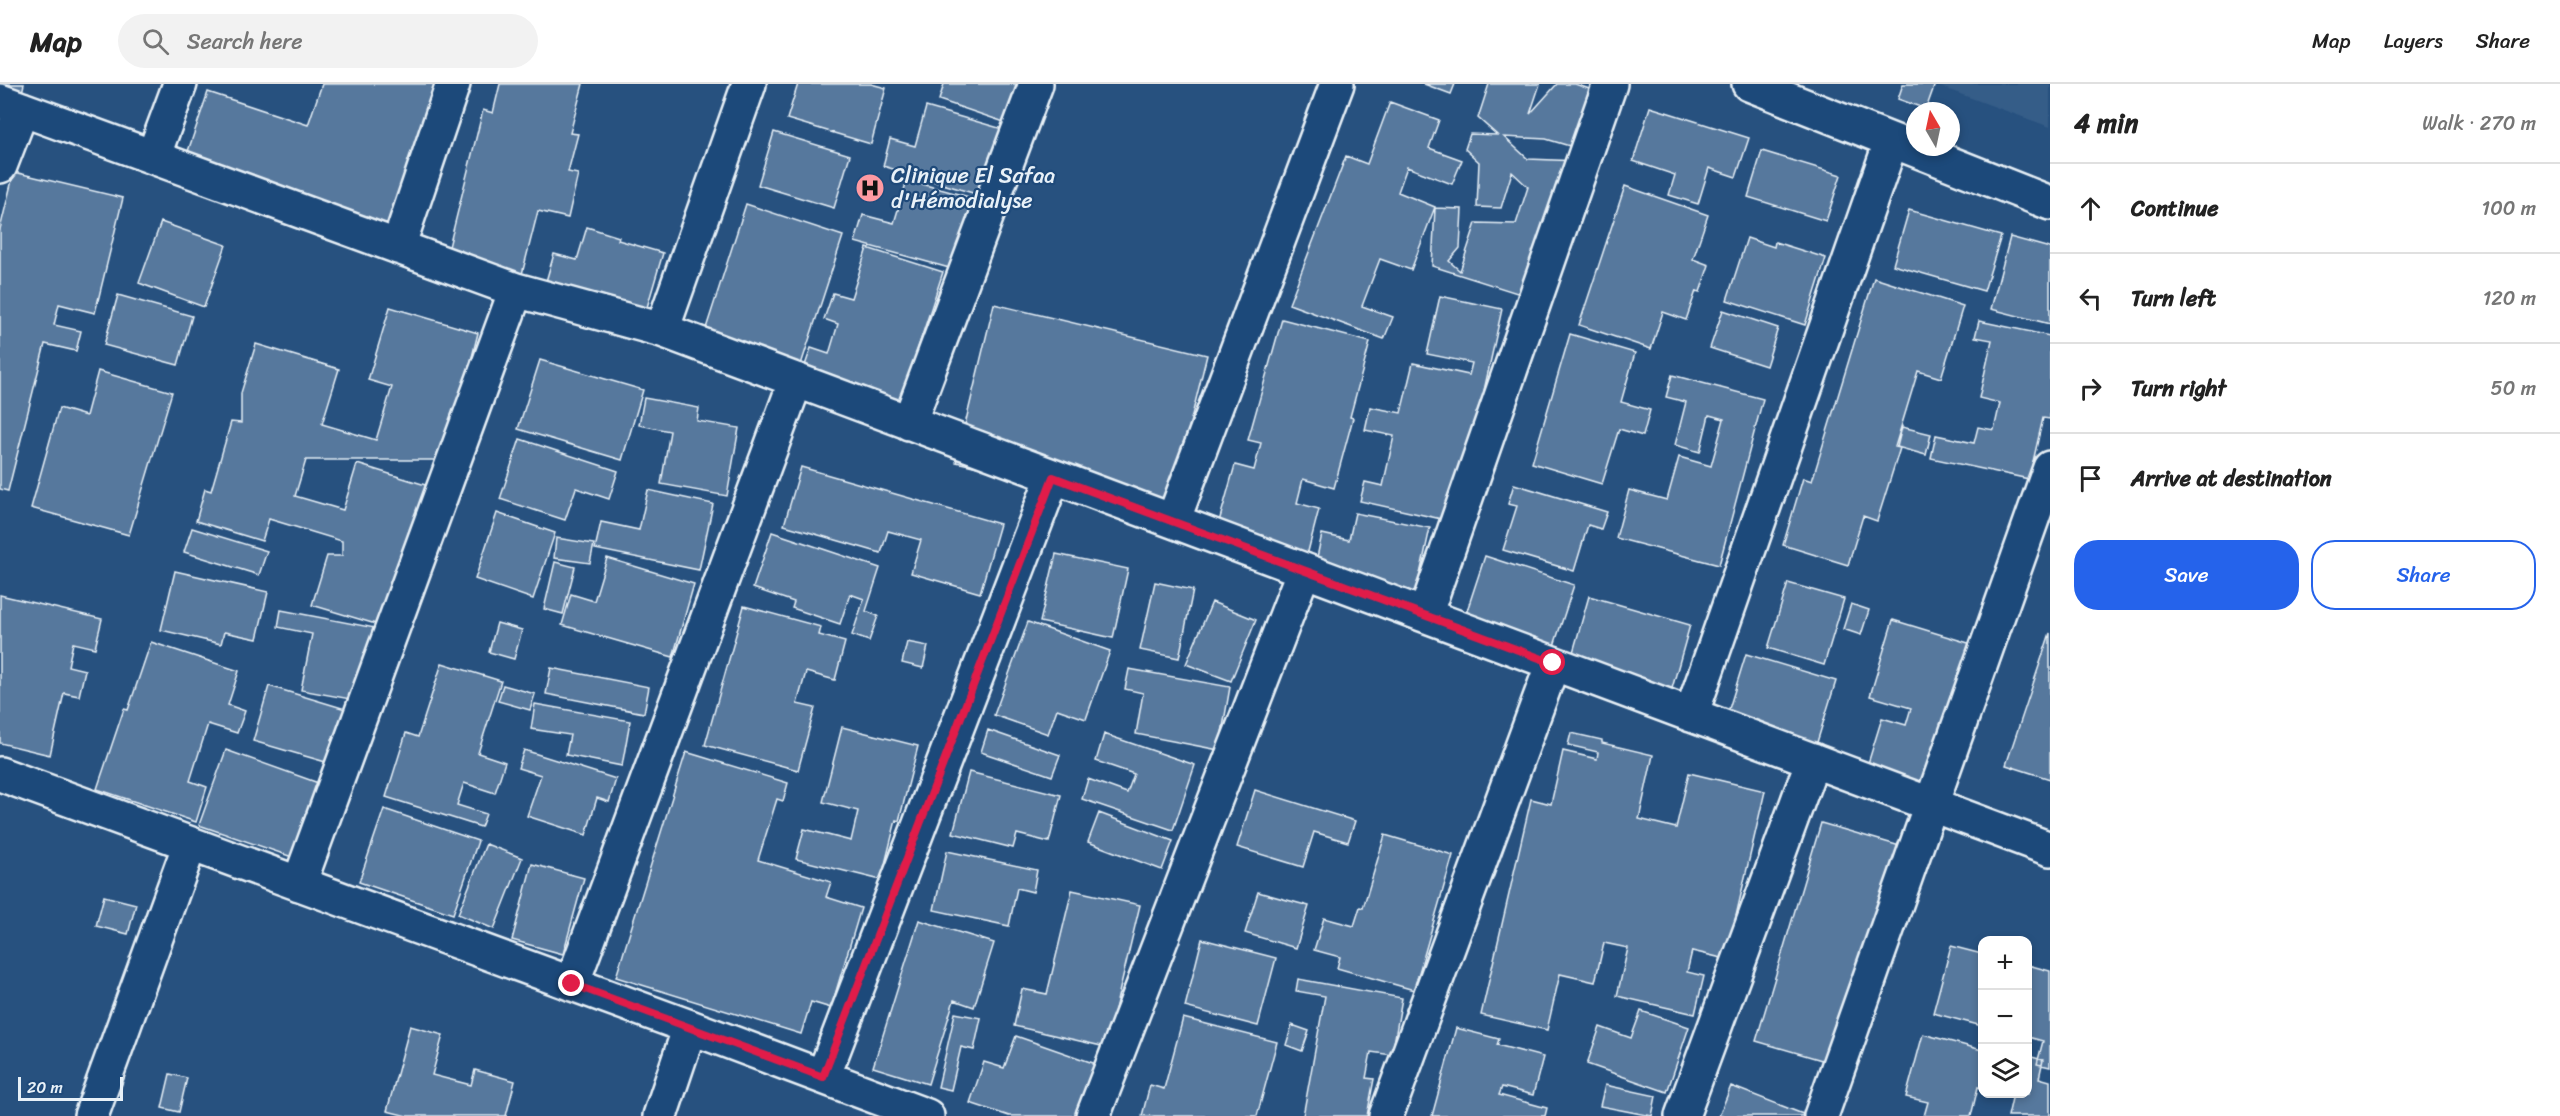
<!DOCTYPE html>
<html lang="en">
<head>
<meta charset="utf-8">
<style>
  :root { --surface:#fff; --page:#f2f2f2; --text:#222; --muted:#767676; --line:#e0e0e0; --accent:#2563eb }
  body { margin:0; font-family:Sriracha,sans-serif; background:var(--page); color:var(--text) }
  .controls { position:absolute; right:18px; bottom:18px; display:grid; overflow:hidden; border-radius:12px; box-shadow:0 3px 9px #0003 }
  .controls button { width:54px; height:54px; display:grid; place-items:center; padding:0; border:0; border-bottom:2px solid var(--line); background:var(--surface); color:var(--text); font:30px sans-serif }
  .compass { position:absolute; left:1906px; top:18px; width:54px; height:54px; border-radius:50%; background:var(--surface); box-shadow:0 3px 9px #0003; rotate:351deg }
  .scale { position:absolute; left:18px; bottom:15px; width:105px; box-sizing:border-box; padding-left:6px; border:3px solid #e8f1f8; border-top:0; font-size:16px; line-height:21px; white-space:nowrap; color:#e8f1f8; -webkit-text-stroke:4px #1f4a7a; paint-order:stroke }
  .stop { position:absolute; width:18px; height:18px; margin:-14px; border:4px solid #e11d48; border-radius:50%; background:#fff }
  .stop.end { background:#e11d48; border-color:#fff; box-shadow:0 2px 6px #0008 }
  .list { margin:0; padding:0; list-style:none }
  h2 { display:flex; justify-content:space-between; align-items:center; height:78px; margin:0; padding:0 24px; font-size:26px }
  h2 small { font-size:20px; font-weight:400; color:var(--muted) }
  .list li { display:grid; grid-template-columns:39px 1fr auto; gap:18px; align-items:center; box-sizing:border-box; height:90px; padding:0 24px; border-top:2px solid var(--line) }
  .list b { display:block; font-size:22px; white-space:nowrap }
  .list em { font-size:20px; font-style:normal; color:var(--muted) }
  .actions { display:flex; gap:12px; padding:18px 24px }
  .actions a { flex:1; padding:14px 0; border:2px solid var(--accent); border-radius:24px; text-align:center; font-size:21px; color:var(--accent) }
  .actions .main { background:var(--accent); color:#fff }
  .icon { flex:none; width:33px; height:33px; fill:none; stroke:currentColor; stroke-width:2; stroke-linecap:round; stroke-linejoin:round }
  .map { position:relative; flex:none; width:2050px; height:1032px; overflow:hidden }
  header { display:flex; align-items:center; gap:36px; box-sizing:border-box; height:84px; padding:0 30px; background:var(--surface); border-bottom:2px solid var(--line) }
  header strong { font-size:28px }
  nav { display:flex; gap:33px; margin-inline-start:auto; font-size:21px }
  .search { width:420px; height:54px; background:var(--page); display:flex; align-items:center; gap:15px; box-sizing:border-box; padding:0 21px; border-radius:33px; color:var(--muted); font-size:22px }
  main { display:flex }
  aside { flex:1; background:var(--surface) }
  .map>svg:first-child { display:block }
</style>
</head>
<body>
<header>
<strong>Map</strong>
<div class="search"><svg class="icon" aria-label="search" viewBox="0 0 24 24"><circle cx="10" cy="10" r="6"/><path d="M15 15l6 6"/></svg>Search here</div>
<nav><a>Map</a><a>Layers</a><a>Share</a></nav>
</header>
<main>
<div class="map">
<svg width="2050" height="1032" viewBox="0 0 2050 1032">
  <rect width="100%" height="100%" fill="#27517f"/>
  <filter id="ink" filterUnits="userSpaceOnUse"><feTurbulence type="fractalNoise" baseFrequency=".0167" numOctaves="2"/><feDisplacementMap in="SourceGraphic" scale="12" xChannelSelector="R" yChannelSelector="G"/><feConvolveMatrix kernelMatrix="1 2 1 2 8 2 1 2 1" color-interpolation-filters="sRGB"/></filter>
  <g filter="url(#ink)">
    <path fill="#355d88" d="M1933,0h117v43z"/>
    <path fill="#57789d" stroke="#e8f1f8" stroke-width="1.5" d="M0,0h24l-4,17 -20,-5z
      M322,0h119l-53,156 -207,-68 27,-80 100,33z
      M500,0h83l-13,49 8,1 -10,38 10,2 -10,44 -30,-7 -18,71 -75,-19 38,-153 10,3z
      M798,0h73l15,4 -15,56 -84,-25z
      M944,0h80l-14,40 -71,-24z
      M1424,0h31l-4,10z
      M1489,0h51l-10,30 27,-30h18l23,8 -18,57 -34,-10 -42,-2 24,22 51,2 -56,126 -6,6 -85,-27 3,-58 27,1 -2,39 -11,13 11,10 16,-48 40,1 12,-37 -16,-15 -11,36 -24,-1 2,-45 -14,-13 5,-15 27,1 -19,-17z
      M1903,0h32l-9,25 -28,-10z
      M1390,18l49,18 -10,28 33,12 -10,24 -45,-17 -9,25 37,15 -24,63 -31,-11 -18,47 31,11 -9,22 -95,-35 57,-148 21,8z
      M926,23l80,23 -20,67 -103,-31 7,-27 25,7z
      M1650,23l99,31 -13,39 -27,-9 -11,36 -29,-9 6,-20 -42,-14z
      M774,48l76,23 -16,53 -76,-23z
      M1762,67l79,24 -15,46 -78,-24z
      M14,88l109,26 -28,115 -36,-9 -5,21 27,6 -5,20 -31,-7 -37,147 -8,-2v-260z
      M907,96l66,18 -20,71 -98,-27 8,-27 31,8z
      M1625,102l83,29 -15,44 16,6 -9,27 -4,-1 -10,29 -23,-8 -12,37 -72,-24z
      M746,120l97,32 -48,147 -95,-36z
      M1909,126l92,26 -17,55 -91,-26z
      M161,138l65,23 -22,62 -65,-24z
      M587,143l32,10 -1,3 45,13 -23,78 -100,-29 14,-48 23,6z
      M2010,153l40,11v76l-59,-15z
      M1747,154l27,9 1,-5 51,16 -21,67 -78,-25z
      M867,164l76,24 -48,146 -97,-32 13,-38 18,6 9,-30 -14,-5 9,-26 18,5z
      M1874,194l89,28 -22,72 -23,-7 -23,76 5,1 -23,73 -14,-5 -15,49 -65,-20 20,-67 9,3z
      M118,211l74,21 -14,49 -74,-20z
      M1440,212l62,13 -47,213 -95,-21 5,-19 18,4 11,-50 -29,-6 5,-23 31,6 12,-50 56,12 3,-12 -45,-9z
      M994,220l213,51 -39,157 -212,-50z
      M390,223l88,26 -10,40 12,4 -25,83h-149l-11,36 48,14 14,-46 75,23 -43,141 -77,-23 15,-49h15v-15l-73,-22 -7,22 -66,-20 9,-32 6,2 20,-69 10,1v-30l15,-49 83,25 -17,55 54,16 16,-53 -24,-7z
      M1723,226l55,18 -12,38 -56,-18z
      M1282,235l88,23 -20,75 3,1 -19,70 -31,-9 -6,24 22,6 -15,58 -91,-24 22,-78 19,5 7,-27 -13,-3z
      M1979,237l71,15v83l-7,-1 -14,61 -98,-21 5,-23 38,8 4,-16 16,3 6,-27 -21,-5 13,-58 -17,-3z
      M1570,250l65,19 -14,49 29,8 -7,26 -24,-7 -17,55 -70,-21z
      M540,276l103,30 -21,70 -104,-31z
      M98,287l74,21 -43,143 -98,-27 28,-100 27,8z
      M1672,291l91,24 -44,166 -103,-27 13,-48 38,10 12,-43 32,9 13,-47 -15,-4 -9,37 -25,-7 11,-43 -20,-5z
      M644,314l55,10 -2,13 42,7 -12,68 -66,-12 9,-53 -31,-6z
      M1902,343l29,7 -5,21 -29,-8z
      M520,355l98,32 -9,28 -33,-11 -11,32 -65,-21z
      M801,383l199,57 -20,69 -69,-20 10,-33 -33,-9 -7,22 -97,-28z
      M1514,400l93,28 -6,17 -13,-4 -14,46 -71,-21 14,-44 -9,-2z
      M648,406l65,14 -14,66 -104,-21 6,-27 38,8z
      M497,429l58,20 -22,66 -58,-20z
      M1355,429l75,15 -17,79 -100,-31 9,-42 27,6z
      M192,444l75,23 -8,24 -75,-23z
      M772,448l108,36 -14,43 12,5 -9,25 -17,-6 12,-36 -14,-5 -10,30 -48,-16 2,-6 -41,-14z
      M556,454l38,6 -4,19 -36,-5z
      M1056,470l72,15 -15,69 -73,-16z
      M1485,472l89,29 -24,73 -89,-29z
      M607,474l87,26 -21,73 -111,-32 9,-31 23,7z
      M555,478l20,5 -12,47 -19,-5z
      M175,487l93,21 -11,47 -33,-7 -3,12 -60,-14z
      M1155,498l38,8 -14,68 -39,-8z
      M1788,499l56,16 -20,66 -56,-17z
      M0,511l102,24 -7,29 -22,-5 -5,23 17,4 -6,26 -15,-3 -14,62 -50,-12z
      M1589,512l101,29 -21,74 -101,-29z
      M1212,518l44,18 -25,61 -45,-17z
      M1851,520l18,6 -8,25 -18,-6z
      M744,522l77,21 -2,8 26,7 -10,38 -29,-8 -9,32 18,4 -17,62 -93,-25z
      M281,526l94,18 -14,73 -60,-11 11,-56 -34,-7z
      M1893,536l82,25 -49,158 -64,-20 20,-65 24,7 5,-17 -41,-12z
      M1028,538l82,29 -24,68 -29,-10 -9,25 -54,-19z
      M497,539l25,7 -8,29 -25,-7z
      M2050,549v146l-44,-14z
      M151,558l88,29 -11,34 17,6 -8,22 -29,-9 -18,57 17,6 -11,35 -99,-33 27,-80 4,1z
      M907,558l21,4 -5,22 -21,-5z
      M1746,570l90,27 -22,71 -90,-27z
      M442,579l59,18 -23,72 27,9 -10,31 -31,-10 -7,22 29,9 -5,13 -95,-30 20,-64 12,4z
      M551,584l98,19 -5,26 -98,-19z
      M1129,585l101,18 -11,63 -83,-16 7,-41 -18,-4z
      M503,601l32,9 -5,16 -32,-9z
      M269,602l83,25 -16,54 -83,-24z
      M535,620l95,17 -8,45 -56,-11 4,-20 -39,-6z
      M842,643l76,19 -19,75 -3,-1 -15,60 -85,-21 8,-30 47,12 7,-30 -35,-9z
      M988,646l72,25 -8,21 -71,-24z
      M1571,649l31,7v3l51,12 -14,64 37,9 13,-55 76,18 -39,168 -34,-8 -5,21 17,4 -9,38 -78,-18 11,-48 -24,-5 -9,39 -35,-8 -13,56 -66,-15 50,-216 20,5 12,-53 34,8 1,-7 -30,-7z
      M1104,650l91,31 -22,65 -91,-31 6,-20 39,14 7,-19 -38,-13z
      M226,666l98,35 -26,74 -99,-34z
      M524,666l92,29 -7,23 -12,-4 -11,37 -59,-19 14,-41 -23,-7z
      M686,668l102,31 -5,18 -6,-2 -19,61 73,22 -5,15 35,11 -30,100 -20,-6 -10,32 -185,-57z
      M969,688l92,23 -12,47 -32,-8 -4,14 -60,-15z
      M1255,706l100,31 -7,21 -34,-10 -11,35 -66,-20z
      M384,725l94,32 -25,73 -94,-32z
      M1099,729l74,28 -11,29 -74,-28z
      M1821,739l79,23 -61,219 -83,-24z
      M1385,751l68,20 -39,135 -77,-22 3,-11 -26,-7 10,-32 30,8 6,-19 3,1z
      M486,760l36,14 -28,71 -36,-15z
      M947,767l90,19 -4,22 -16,-4 -8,38 -75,-16z
      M532,780l52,14 -21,76 -51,-14z
      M1072,806l68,15 -34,142 -92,-21 8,-37 25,5z
      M1258,808l51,14 -13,42 -51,-15z
      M104,812l32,8 -8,30 -32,-8z
      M919,836l75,23 -20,64 -20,-7 -26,84 -55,-17z
      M1202,855l74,19 -18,68 -73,-19z
      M1951,862l31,8v72l-49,-13z
      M2028,881l22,6v96l-13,-3 6,-23 -15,-4z
      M1298,895l104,19 -10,57 -21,-3 -5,26 8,1 -7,37h-64l22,-120 -29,-5z
      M1641,927l48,16 -22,65 -80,-28 13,-37 31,11z
      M955,929l26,5 -7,32 -13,-3 -10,43 -13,-3z
      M1183,934l94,24 -20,74h-115l8,-31 14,4z
      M1292,941l17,6 -7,20 -16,-6z
      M410,942l33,9 -11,40 39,10 4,-15 40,11 -9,35h-99l-20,-5z
      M1456,944l43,11 -2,6 46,12 -10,38 -31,-8 -3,8 48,13 -2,8h-113z
      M1923,950l59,16v38l-4,-1 -7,29h-47l4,-14 -22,-5z
      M1016,952l80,28 -18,52h-69l-39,-13 14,-41 20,6z
      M2028,972l15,4 -4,18 11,3v35h-42l5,-22h15z
      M170,990l17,4 -8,34 -17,-4z
      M1605,1001l51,11 -4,20 -52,-10z
      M1731,1002l77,30h-89z"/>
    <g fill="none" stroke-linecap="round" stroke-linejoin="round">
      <g stroke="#e8f1f8" stroke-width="38">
        <path id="minor" d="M749,0l-87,246 1388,519
          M1749,0l301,119
          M0,17l516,189 -217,594
          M153,73l27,-73
          M0,82l22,-57
          M398,163l55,-163
          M516,206l146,40
          M909,339l127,-339
          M1173,437l164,-437
          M1425,531l185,-531
          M1691,631l200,-573
          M0,690l690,253 237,89
          M572,900l224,-604
          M823,993l230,-600
          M91,1032l99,-272
          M660,1032l30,-89
          M1093,1032l211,-546
          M1386,1032l167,-453
          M1682,1032l131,-356
          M1821,1032l229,-648"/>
      </g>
      <use href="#minor" stroke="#1f4a7a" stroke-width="33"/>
    </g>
  </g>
  <g fill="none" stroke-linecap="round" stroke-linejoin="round" filter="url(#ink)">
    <path stroke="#e11d48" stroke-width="8" d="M572,900l251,93 230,-600 500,186"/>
  </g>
  <defs>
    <g id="hospital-disc" transform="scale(1.5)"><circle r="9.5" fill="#ff9aa2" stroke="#1f4a7a"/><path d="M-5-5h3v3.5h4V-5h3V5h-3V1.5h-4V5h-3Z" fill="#111"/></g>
  </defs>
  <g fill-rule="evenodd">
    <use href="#hospital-disc" x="870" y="104"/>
  </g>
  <g text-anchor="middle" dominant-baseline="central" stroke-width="4.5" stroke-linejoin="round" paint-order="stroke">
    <g font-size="22" fill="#e8f1f8" stroke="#1f4a7a" text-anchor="start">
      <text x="891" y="91">Clinique El Safaa<tspan x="891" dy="25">d'Hémodialyse</tspan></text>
    </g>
  </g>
</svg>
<div class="controls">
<button>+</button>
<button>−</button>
<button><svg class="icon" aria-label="layers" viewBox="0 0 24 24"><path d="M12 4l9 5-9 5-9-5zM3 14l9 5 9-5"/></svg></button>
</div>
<svg class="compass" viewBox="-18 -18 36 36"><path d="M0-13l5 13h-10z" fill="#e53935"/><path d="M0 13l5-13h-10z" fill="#767676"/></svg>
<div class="scale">20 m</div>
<div class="stop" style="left:1553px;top:579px"></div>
<div class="stop end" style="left:572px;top:900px"></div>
</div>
<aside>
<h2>4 min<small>Walk · 270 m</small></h2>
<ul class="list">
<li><svg class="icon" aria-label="ahead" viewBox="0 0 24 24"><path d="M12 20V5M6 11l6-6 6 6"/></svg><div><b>Continue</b></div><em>100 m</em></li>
<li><svg class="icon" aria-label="left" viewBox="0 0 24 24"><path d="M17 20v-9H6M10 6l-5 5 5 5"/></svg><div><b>Turn left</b></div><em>120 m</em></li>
<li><svg class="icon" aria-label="right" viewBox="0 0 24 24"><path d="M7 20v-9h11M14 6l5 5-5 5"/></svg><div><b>Turn right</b></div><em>50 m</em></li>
<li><svg class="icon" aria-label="arrive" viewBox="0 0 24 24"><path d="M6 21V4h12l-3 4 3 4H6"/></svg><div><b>Arrive at destination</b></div></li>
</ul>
<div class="actions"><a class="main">Save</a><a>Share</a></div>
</aside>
</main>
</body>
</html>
